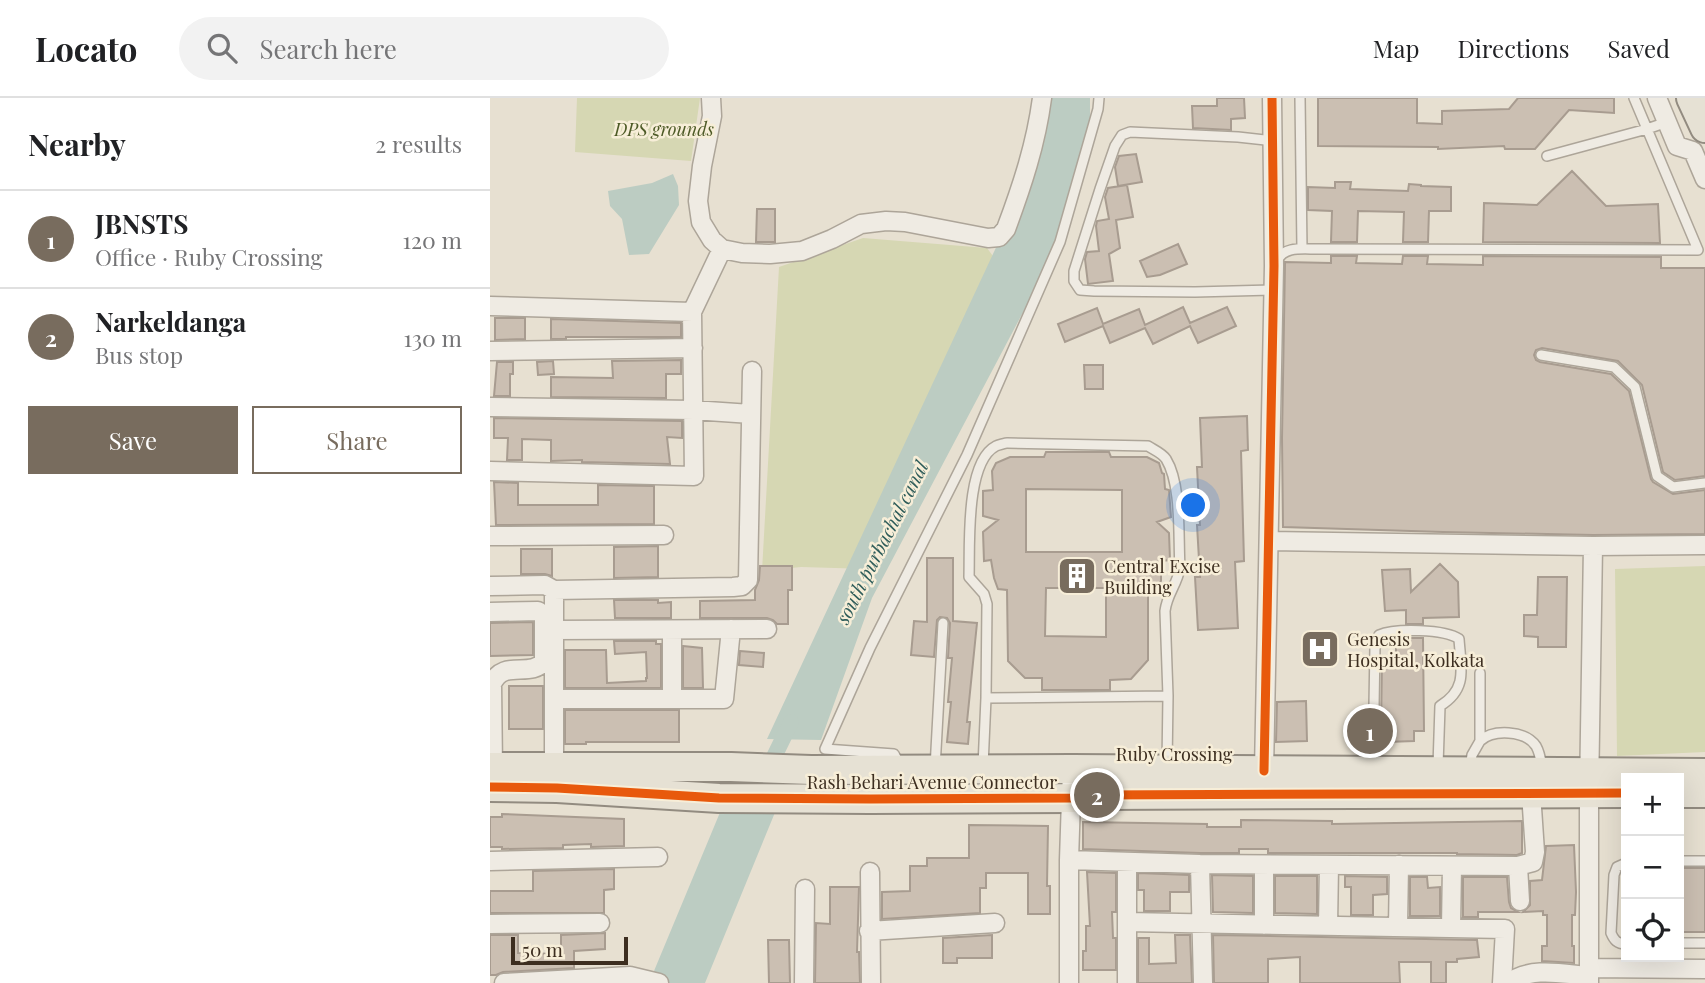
<!DOCTYPE html>
<html lang="en">
<head>
<meta charset="utf-8">
<style>
  :root { --surface:#fff; --page:#f2f2f2; --text:#202124; --muted:#757577; --line:#e0e0e0; --accent:#786c5e }
  body { margin:0; font-family:"Playfair Display",serif; background:var(--page); color:var(--text) }
  .controls { position:absolute; right:21px; bottom:21px; display:grid; overflow:hidden; border-radius:0px; box-shadow:0 7px 28px #0002 }
  .controls button { width:63px; height:63px; display:grid; place-items:center; padding:0; border:0; border-bottom:2px solid var(--line); background:var(--surface); color:var(--text); font:35px sans-serif }
  .scale { position:absolute; left:21px; bottom:18px; width:117px; box-sizing:border-box; padding-left:7px; border:4px solid #3d2e20; border-top:0; font-size:19px; line-height:24px; white-space:nowrap; color:#3d2e20; -webkit-text-stroke:5px #f7eed8; paint-order:stroke }
  .you { position:absolute; left:704px; top:408px; width:24px; height:24px; margin:-18px; border:5px solid #fff; border-radius:50%; background:#1a73e8; box-shadow:0 0 0 10px #1a73e833 }
  .badge { display:grid; place-items:center; width:46px; height:46px; border-radius:50%; background:var(--accent); color:#fff; font-size:23px; font-weight:700 }
  .pin { position:absolute; translate:-50% -50%; border:4px solid #fff; box-shadow:0 2px 7px #0006 }
  .list { margin:0; padding:0; list-style:none }
  h2 { display:flex; justify-content:space-between; align-items:center; height:91px; margin:0; padding:0 28px; font-size:30px }
  h2 small { font-size:23px; font-weight:400; color:var(--muted) }
  .list li { display:grid; grid-template-columns:46px 1fr auto; gap:21px; align-items:center; box-sizing:border-box; height:98px; padding:0 28px; border-top:2px solid var(--line) }
  .list b { display:block; font-size:26px; white-space:nowrap }
  .list p { margin:0; font-size:23px; white-space:nowrap; color:var(--muted) }
  .list em { font-size:23px; font-style:normal; color:var(--muted) }
  .actions { display:flex; gap:14px; padding:21px 28px }
  .actions a { flex:1; padding:16px 0; border:2px solid var(--accent); border-radius:0px; text-align:center; font-size:24px; color:var(--accent) }
  .actions .main { background:var(--accent); color:#fff }
  .icon { flex:none; width:38px; height:38px; fill:none; stroke:currentColor; stroke-width:2; stroke-linecap:round; stroke-linejoin:round }
  .map { position:relative; flex:none; width:1215px; height:885px; overflow:hidden }
  header { display:flex; align-items:center; gap:42px; box-sizing:border-box; height:98px; padding:0 35px; background:var(--surface); border-bottom:2px solid var(--line) }
  header strong { font-size:33px }
  nav { display:flex; gap:38px; margin-inline-start:auto; font-size:24px }
  .search { width:490px; height:63px; background:var(--page); display:flex; align-items:center; gap:18px; box-sizing:border-box; padding:0 24px; border-radius:38px; color:var(--muted); font-size:26px }
  main { display:flex }
  aside { flex:1; background:var(--surface) }
  .map>svg:first-child { display:block }
</style>
</head>
<body>
<header>
<strong>Locato</strong>
<div class="search"><svg class="icon" aria-label="search" viewBox="0 0 24 24"><circle cx="10" cy="10" r="6"/><path d="M15 15l6 6"/></svg>Search here</div>
<nav><a>Map</a><a>Directions</a><a>Saved</a></nav>
</header>
<main>
<aside>
<h2>Nearby<small>2 results</small></h2>
<ul class="list">
<li><span class="badge">1</span><div><b>JBNSTS</b><p>Office · Ruby Crossing</p></div><em>120 m</em></li>
<li><span class="badge">2</span><div><b>Narkeldanga</b><p>Bus stop</p></div><em>130 m</em></li>
</ul>
<div class="actions"><a class="main">Save</a><a>Share</a></div>
</aside>
<div class="map">
<svg width="1215" height="885" viewBox="0 0 1215 885">
  <rect width="100%" height="100%" fill="#e7e0d1"/>
  <path fill="#d6d7b3" d="M87,0h123l-9,63 -116,-9z
    M373,140l124,10 25,34 -143,287 -68,-2 -39,4 17,-304z
    M1215,468v186l-88,4 -2,-187z"/>
  <path fill="#bcccc2" d="M556,0h44v25l-42,142 -176,333 -51,142 -54,-1 267,-573z
    M183,76l5,12 1,19 -30,49 -20,1 -7,-36 -12,-13 -2,-15 44,-8z
    M231,712h55l-71,173h-56z"/>
  <g fill="none" stroke-linecap="round" stroke-linejoin="round">
    <path stroke="#bcccc2" stroke-width="16" d="M262,704l39,-80"/>
  </g>
  <path fill="#cbbfb2" stroke="#a89c90" stroke-width="2" fill-rule="evenodd" d="M727,0h27l1,20 -14,1v11l-38,-2 -1,-22h25z
    M828,0h99v25l25,1v-13l67,-2 9,-11h96v15l-45,-3 -34,39h-30l-1,-3 -66,3v-2l-120,-1z
    M646,56l6,28 -24,4 -3,-19 4,-11z
    M1082,73l34,35 52,-2 2,39 -177,-1 1,-39 53,2z
    M845,84h16l-1,7 58,2 1,-7 12,1v1l30,1v24h-22l-1,31h-25l1,-30 -46,-1 -1,31h-26l1,-31 -24,-1v-23l27,1z
    M637,87l6,32 -17,3 4,28 -11,6 4,27 -25,3 -3,-25 2,-7 12,-1 -3,-25 1,-5 12,-2 -4,-22 3,-9z
    M267,111h18v33h-19z
    M688,146l9,20 -27,11 -13,2 -7,-16z
    M841,158h26l-1,7 46,1 1,-8h25l-1,8 56,1v-9l178,1v11h44v208l-30,4 -12,-8 -21,-87 -24,-24 -76,-13 -6,2 -2,5 2,5 4,2 71,12 18,17 22,88 2,3 20,12 32,-4v44l-112,1 -150,-3 -160,-5 -1,-89 3,-176 46,1z
    M693,209l7,16 37,-16 9,19 -38,17 -8,-17 -37,18 -8,-16 -35,15 -7,-17 -38,16 -7,-18 39,-16 6,16 36,-15 6,16z
    M5,220h30v21l-30,1z
    M61,221l130,4v14h-115v2h-15z
    M191,262v14h-15v24l-115,-1v-20l62,1 -1,-17z
    M63,263l1,13 -16,1 -1,-13z
    M7,264h16v12h-3v22h-16z
    M594,267h19v24h-18z
    M757,318l1,34 -7,1 3,110 -9,1 3,66 -40,2 -3,-53h5l-3,-52h3l-3,-58h5l-2,-49z
    M4,320l188,3v17l-15,-1 3,27 -88,-2v-2l-31,1v-21l-29,-1v21h-15l1,-22h-14z
    M556,354h63l2,5h36l12,6 3,10 2,1 1,15 4,1 2,27 -14,5 12,11 1,27 -9,1v20l-6,8 -7,2v69l-17,19 -21,1v10h-68v-12h-17l-17,-17 -1,-71 -9,-1 -4,-11 -3,-18 -7,1 -1,-29 15,-12 -15,-4v-25l10,-1 -1,-19 4,-8 14,-6h34zM536,391l96,1v62h-96zM556,490h60v49l-61,-1z
    M4,384l24,1v22h80v-20l56,1v38l-158,1z
    M168,448v31l-44,1v-31z
    M31,451h31v27l-7,-2h-24z
    M437,460h26v63l24,2 -10,99h3l-2,22 -21,-2 4,-40h-3l4,-44h-4l2,-35 -3,-5 -7,-1 -3,3 -3,37 -23,-2 3,-34 13,1z
    M950,466l18,18 1,35 -36,1v6h-17v-14l-21,1 -3,-41 28,-1 1,23z
    M270,468h32v24h-4v34h-11l-4,-4 -6,-2h-67v-17l55,-1v-10l4,-10z
    M1048,479h29l-1,70h-28v-10l-14,-1v-21h13z
    M124,502h44v3l13,-1v16h-56z
    M43,524v33l-43,1v-33z
    M916,540h17l1,93h-10v10l-27,1v-9h-6l1,-75h14v-16l10,-1z
    M124,543h42v3h5v44h-96v-38h41l1,33 39,-2v-3h1l-1,-26 -31,2z
    M193,548l19,2 1,40h-20z
    M250,553l24,2 -1,14 -24,-2z
    M19,588h34v43h-34z
    M816,603l1,40 -31,1 1,-40z
    M75,612h114v32h-93v2h-21z
    M12,716l122,5v27l-33,1v-3l-28,1v3l-61,1v-2h-12v-30h12z
    M751,722l91,1v3l190,-3v32l-5,2 -60,-1v-1h-189v-4h-29v4h-39l-117,-4v-27l124,2v3h34z
    M479,727l79,1 -1,60h3v28h-22v-41h-42v15h-6v25l-98,6v-27l28,-1v-25h17v-8h42z
    M1084,747l2,47 -1,23h-3v31h2v17l-32,-2v-15h5v-31h-4v-4l-20,1 7,-7v-24l12,-1 4,-34z
    M1189,770h26v64h-26z
    M124,771v20l-10,1v23h-114v-22h43v-20z
    M597,774l29,1v39h-4l1,26h3v32h-33v-19h3v-25h4z
    M648,775l51,2v17h-19v19h-26v-21h-6z
    M722,777l41,1v37l-40,-1z
    M785,778h42v38l-42,-1z
    M855,778l42,1v17l-14,1v20h-22v-28h-6z
    M920,779h17l1,11 12,-1v29h-30z
    M973,779h44l2,25 2,6 7,4h-40v5h-15z
    M340,789h29l-2,65h2l1,31h-45l1,-60 14,1z
    M115,835v16l-31,2v17l-71,4 -7,3h-6v-40h28v18l43,1v-19z
    M502,837v23h-35v5h-14v-25z
    M685,837h15l2,48h-54v-45h11v26l27,-1z
    M723,837l264,5 2,17 -22,2v3h-11v21h-15v-21h-32l1,21h-100v-26l-32,2v24h-54z
    M278,842h21l1,43h-21z"/>
  <g fill="none" stroke-linecap="round" stroke-linejoin="round">
    <g stroke="#ada599" stroke-width="12">
      <path id="lane" d="M810,0l2,151
        M1057,58l100,-27 20,-7
        M787,163c7,-15 25,-12 40,-12l381,1 -64,-152
        M784,192l-79,2 -101,-1 -14,-1 -6,-9v-10l26,-82 15,-43 7,-11 8,-3 108,5 36,4
        M1051,257l73,12 21,20 22,89 16,11 32,-4
        M496,600l182,-2
        M990,643c13,-12 45,-11 56,5 4,7 5,15 6,22
        M410,667l-6,-11 -69,-5 45,-101 97,-193 93,-213 38,-133 1,-11
        M493,668l3,-68 1,-94 -3,-10 -15,-17c1,-31 -4,-115 27,-131 2,-1 10,-3 11,-3l141,3c6,4 14,7 18,13 16,26 12,78 14,109 -3,17 -13,26 -15,43l3,85 -1,69
        M883,668l2,-120 4,-11c16,-7 66,-6 80,4 2,29 9,50 -19,67l-2,60
        M980,669l2,-12 8,-14v-68
        M445,670l8,-145
        M1189,763h26
        M1136,765l-9,4 -3,8 -3,58c3,7 6,11 15,11
        M1189,845h26"/>
    </g>
    <g stroke="#ada599" stroke-width="21">
      <path id="street" d="M221,0l1,18 -10,50 -4,35 3,21 11,18 10,9 20,4 28,1 32,-3 30,-12 29,-15 25,-3 19,1 83,16 11,-1 7,-8c16,-43 30,-85 36,-131
        M1167,0l20,48 16,5 12,28
        M0,208l202,6
        M0,253l203,-3
        M0,309l203,3 58,4
        M0,373l204,5 -2,-164 30,-63
        M0,438l174,-1
        M779,443l324,5 112,-1
        M0,488l55,-1 9,5v178
        M64,492l179,-3 9,-1 6,-6 4,-209
        M0,514l48,-1 6,4v46c-13,18 -41,-3 -52,23l1,83
        M64,532l213,-1
        M182,532v69
        M64,601h170l7,-70
        M774,673l10,-505 -2,-168
        M579,762l131,4 318,2 15,-4 2,-10 -4,-59
        M0,763l168,-4
        M710,766l3,119
        M774,767v60
        M1028,768l2,35
        M380,774l1,111
        M637,824l378,7 -3,54
        M0,826l110,-1
        M838,828l1,-61
        M908,829l1,-62
        M961,829l1,-61
        M379,833l126,-8
        M1099,870l116,1
        M14,885l126,-7 29,7
        M314,885l1,-94
        M579,885v-123l3,-91
        M637,885v-121
        M1019,885c21,-17 55,-9 80,-7
        M1099,885v-190l4,-247"/>
    </g>
    <g stroke="#928b80" stroke-width="32">
      <path id="primary" d="M1201,0l14,30
        M0,669h241l80,3 261,-1 633,4
        M0,689l67,1 162,10 151,1 201,-1 26,-3 529,-2
        M1189,695h26"/>
    </g>
    <use href="#lane" stroke="#efebe3" stroke-width="9"/>
    <use href="#street" stroke="#efebe3" stroke-width="18"/>
    <use href="#primary" stroke="#e6e1d4" stroke-width="28"/>
    <g stroke="#f7eed8" stroke-width="13">
      <path id="cycleway" d="M774,673l10,-505 -2,-168
        M0,689l67,1 162,10 151,1 201,-1 26,-3 529,-2"/>
    </g>
    <use href="#cycleway" stroke="#e8590c" stroke-width="9"/>
  </g>
  <defs>
    <g id="building-square" transform="scale(2.0125)"><rect x="-9" y="-9" width="18" height="18" rx="4" fill="#786c5e" stroke="#f7eed8"/><path d="M-4-6H4V6H1V3H-1V6H-4ZM-2.5-4.3h1.7v1.8h-1.7ZM.8-4.3h1.7v1.8H.8ZM-2.5-1h1.7V.8h-1.7ZM.8-1h1.7V.8H.8Z" fill="#fff"/></g>
    <g id="hospital-square" transform="scale(2.0125)"><rect x="-9" y="-9" width="18" height="18" rx="4" fill="#786c5e" stroke="#f7eed8"/><path d="M-5-5h3v3.5h4V-5h3V5h-3V1.5h-4V5h-3Z" fill="#fff"/></g>
  </defs>
  <g fill-rule="evenodd">
    <use href="#building-square" x="587" y="478"/>
    <use href="#hospital-square" x="830" y="551"/>
  </g>
  <g text-anchor="middle" dominant-baseline="central" stroke-width="5" stroke-linejoin="round" paint-order="stroke">
    <g font-size="18" font-style="italic" fill="#4d5a26" stroke="#f7eed8">
      <text x="174" y="31">DPS grounds</text>
    </g>
    <g font-size="18" fill="#3d2e20" stroke="#f7eed8" text-anchor="start">
      <text x="614" y="468">Central Excise<tspan x="614" dy="21">Building</tspan></text>
      <text x="857" y="541">Genesis<tspan x="857" dy="21">Hospital, Kolkata</tspan></text>
    </g>
    <g font-size="18" fill="#3d2e20" stroke="#f7eed8">
      <text x="684" y="656">Ruby Crossing</text>
      <text x="442" y="684">Rash Behari Avenue Connector</text>
    </g>
    <g font-size="19" font-style="italic" fill="#2f5d5a" stroke="#f7eed8">
      <text transform="translate(391 444) rotate(-63)">south purbachal canal</text>
    </g>
  </g>
</svg>
<div class="controls">
<button>+</button>
<button>−</button>
<button><svg class="icon" aria-label="locate" viewBox="0 0 24 24"><circle cx="12" cy="12" r="6"/><path d="M12 2v4M12 18v4M2 12h4M18 12h4"/></svg></button>
</div>
<div class="scale">50 m</div>
<div class="you"></div>
<div class="pin badge" style="left:880px;top:633px">1</div>
<div class="pin badge" style="left:607px;top:697px">2</div>
</div>
</main>
</body>
</html>
